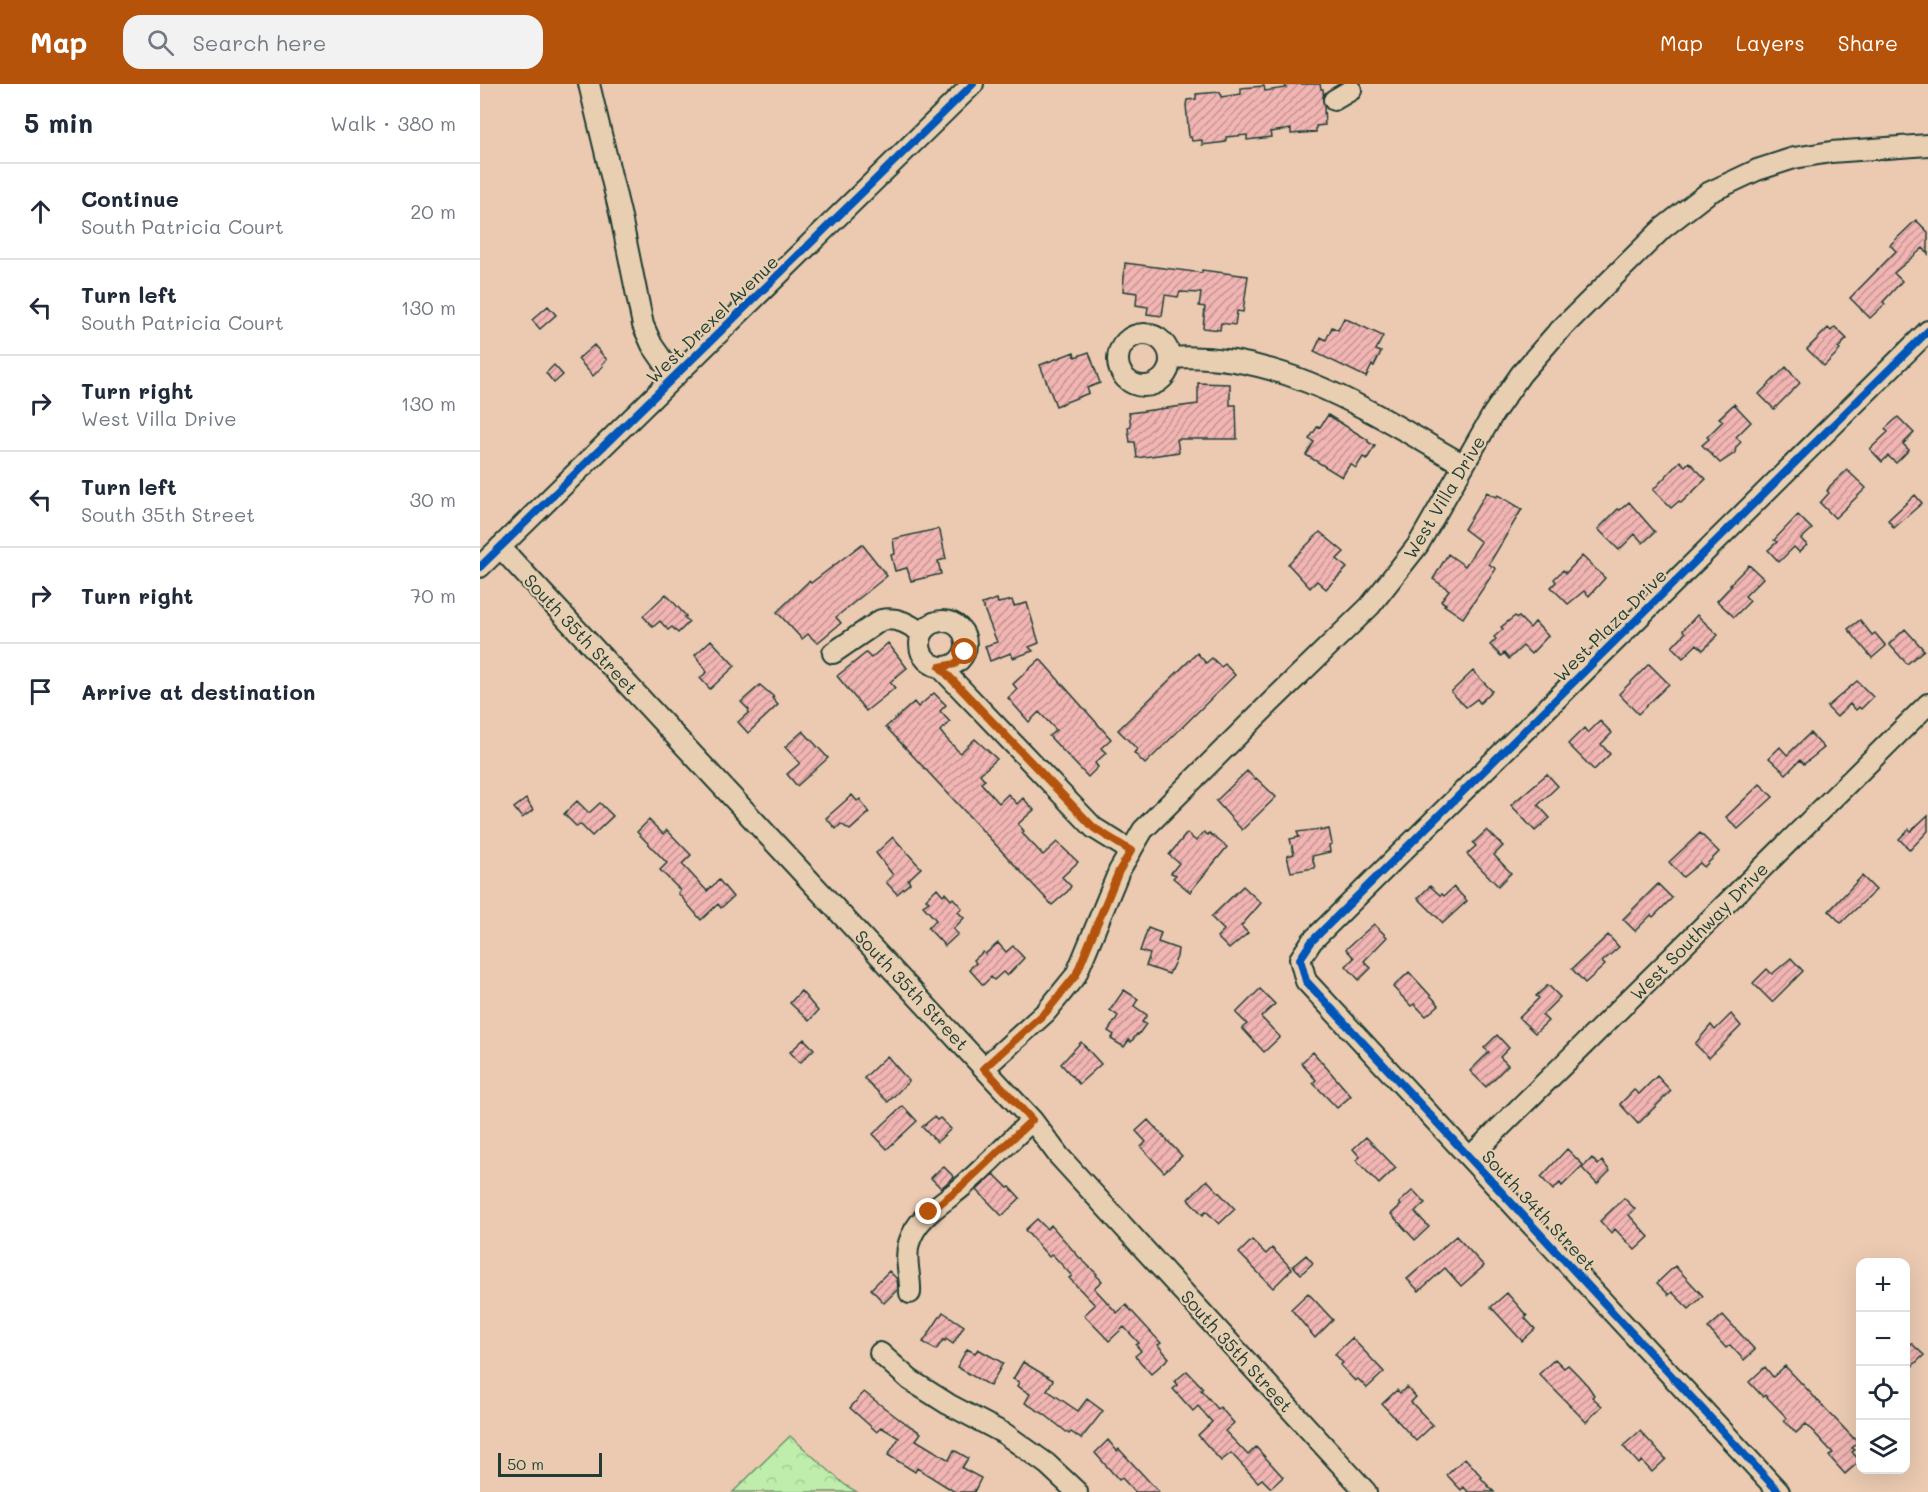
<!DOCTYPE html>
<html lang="en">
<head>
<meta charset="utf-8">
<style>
  :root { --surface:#fff; --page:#f2f2f3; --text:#1f2937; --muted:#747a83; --line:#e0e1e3; --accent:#b45309 }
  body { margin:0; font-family:Mali,sans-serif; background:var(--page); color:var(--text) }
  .controls { position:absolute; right:18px; bottom:18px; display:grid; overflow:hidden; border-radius:12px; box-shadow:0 6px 24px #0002 }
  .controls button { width:54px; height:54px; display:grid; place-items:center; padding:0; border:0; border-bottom:2px solid var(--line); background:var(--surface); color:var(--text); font:30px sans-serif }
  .scale { position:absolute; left:18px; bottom:15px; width:104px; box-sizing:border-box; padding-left:6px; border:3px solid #1f3d34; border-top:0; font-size:16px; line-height:21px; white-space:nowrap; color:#1f3d34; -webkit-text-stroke:4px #e9cfb1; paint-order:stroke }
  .stop { position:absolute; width:18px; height:18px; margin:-14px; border:4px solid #b45309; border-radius:50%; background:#fff }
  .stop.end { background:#b45309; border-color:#fff; box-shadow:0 2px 6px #0008 }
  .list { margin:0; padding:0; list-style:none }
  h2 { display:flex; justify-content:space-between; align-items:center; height:78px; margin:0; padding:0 24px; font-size:26px }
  h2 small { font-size:20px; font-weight:400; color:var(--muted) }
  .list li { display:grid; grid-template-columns:39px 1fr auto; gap:18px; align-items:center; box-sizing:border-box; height:96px; padding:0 24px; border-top:2px solid var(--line) }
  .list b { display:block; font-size:22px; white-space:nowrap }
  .list p { margin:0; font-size:20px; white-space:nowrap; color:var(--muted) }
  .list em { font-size:20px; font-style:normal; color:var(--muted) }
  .icon { flex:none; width:33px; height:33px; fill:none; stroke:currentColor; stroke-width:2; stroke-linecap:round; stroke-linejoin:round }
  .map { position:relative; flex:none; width:1448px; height:1408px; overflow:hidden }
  header { display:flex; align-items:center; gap:36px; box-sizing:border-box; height:84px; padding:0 30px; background:var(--accent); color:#fff }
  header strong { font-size:28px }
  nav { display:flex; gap:33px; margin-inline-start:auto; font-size:21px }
  .search { width:420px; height:54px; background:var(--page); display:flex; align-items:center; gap:15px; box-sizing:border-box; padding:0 21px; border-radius:18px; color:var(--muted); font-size:22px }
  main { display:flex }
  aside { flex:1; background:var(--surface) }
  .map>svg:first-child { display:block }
</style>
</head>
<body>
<header>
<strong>Map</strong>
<div class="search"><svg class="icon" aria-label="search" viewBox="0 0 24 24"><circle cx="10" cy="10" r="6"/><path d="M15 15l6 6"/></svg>Search here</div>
<nav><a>Map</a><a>Layers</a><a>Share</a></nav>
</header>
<main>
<aside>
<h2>5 min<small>Walk · 380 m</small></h2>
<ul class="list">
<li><svg class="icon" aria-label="ahead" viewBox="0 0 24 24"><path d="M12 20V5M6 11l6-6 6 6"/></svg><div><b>Continue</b><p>South Patricia Court</p></div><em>20 m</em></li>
<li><svg class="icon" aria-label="left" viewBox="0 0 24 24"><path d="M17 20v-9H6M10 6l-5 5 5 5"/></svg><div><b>Turn left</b><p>South Patricia Court</p></div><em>130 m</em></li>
<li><svg class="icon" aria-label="right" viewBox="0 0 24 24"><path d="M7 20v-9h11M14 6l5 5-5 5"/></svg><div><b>Turn right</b><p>West Villa Drive</p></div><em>130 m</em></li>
<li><svg class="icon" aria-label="left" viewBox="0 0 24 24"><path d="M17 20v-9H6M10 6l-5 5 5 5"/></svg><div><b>Turn left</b><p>South 35th Street</p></div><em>30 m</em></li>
<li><svg class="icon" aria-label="right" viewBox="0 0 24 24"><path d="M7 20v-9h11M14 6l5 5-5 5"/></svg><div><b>Turn right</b></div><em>70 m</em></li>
<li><svg class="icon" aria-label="arrive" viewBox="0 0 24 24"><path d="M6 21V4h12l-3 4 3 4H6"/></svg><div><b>Arrive at destination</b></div></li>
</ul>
</aside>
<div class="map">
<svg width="1448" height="1408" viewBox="0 0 1448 1408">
  <defs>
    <pattern id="forest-crowns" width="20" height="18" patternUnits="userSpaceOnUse" patternTransform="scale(1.5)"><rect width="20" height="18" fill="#bfedab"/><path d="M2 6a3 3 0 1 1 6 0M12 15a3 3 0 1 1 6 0" fill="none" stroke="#a4cc94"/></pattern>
    <pattern id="building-hatch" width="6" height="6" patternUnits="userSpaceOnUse" patternTransform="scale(1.5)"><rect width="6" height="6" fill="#f1b5b3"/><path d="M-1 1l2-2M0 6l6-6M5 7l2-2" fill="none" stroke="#c39492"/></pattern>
  </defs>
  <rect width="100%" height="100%" fill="#ebcab1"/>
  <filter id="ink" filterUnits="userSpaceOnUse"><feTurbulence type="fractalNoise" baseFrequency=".0167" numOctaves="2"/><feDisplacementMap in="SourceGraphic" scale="12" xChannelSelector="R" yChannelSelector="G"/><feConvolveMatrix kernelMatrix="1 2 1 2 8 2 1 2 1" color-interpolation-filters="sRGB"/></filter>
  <g filter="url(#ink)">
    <path fill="url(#forest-crowns)" stroke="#6f9570" stroke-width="1.5" d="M310,1352l55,49 12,7h-124z"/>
    <path fill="url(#building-hatch)" stroke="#1f3d34" stroke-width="1.5" d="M805,0h35l1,5h2l2,36 -9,1v6l-25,2v-5l-21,3 1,5 -24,3v-5l-21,2v5l-24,3v-5l-10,1 -1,-4h-2l-3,-32 1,-5 9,-1v-5l24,-2 1,5 20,-3v-6l23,-2 1,5 21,-3z
      M1436,136l12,12v22l-5,-6 -29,25 8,8 -19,21 2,2 -15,14 -20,-20 46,-47 -6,-6z
      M645,179l77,10v-3l46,6 -5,36 -6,-1 -2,14 -14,-2 -1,7 -17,-2 2,-21 -6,-1 2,-13 -21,-1 -2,5 -13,-2 -3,21 -15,-2 1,-7 -12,-2 1,-12 -14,-2z
      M68,222l8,9 -16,14 -8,-9z
      M864,234l39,18 -7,14 5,2 -7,14 -2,-1 -6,12 -52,-25 7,-15 5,3 6,-13 6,3z
      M1355,243l12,12 -9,9 2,2 -16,16 -17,-17 21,-21 3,3z
      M114,261l13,15 -5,4 1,2 -10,10 -15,-17z
      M594,268l1,5 14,-5 11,31 -13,5 2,5 -33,13 -16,-41z
      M74,281l9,10 -9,8 -8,-10z
      M1306,283l14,16 -26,26 -15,-15z
      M718,299l32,1v21h6l1,34h-60l2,13 -42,6 -2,-16h-5l-2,-14 3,-1 -2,-14 69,-9z
      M1254,320l17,18 -15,15 5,5 -5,5 -1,6 -15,10 -18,-18 7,-6 -2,-2 16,-16 -4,-3z
      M848,331l40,25v2l7,4 -8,13 -4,-2 -7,11 -6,-4 -8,13 -36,-22 8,-13 -5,-3 9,-13 2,1z
      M1418,333l16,16 -11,11 6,6 -13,13 -8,-7 -6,6 -12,-13 18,-17 -3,-3z
      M1200,377l5,5 4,-4 17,17 -25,24 -2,-2 -8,7 -18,-18z
      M1367,386l19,18 -31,30 -15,-15 9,-10 -2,-2 3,-5z
      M1007,408l9,5 2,-2 24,14 -33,55 7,5 -33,49 -19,-13 2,-1 -5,-3 8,-11 -16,-11 15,-25 17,12 16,-24 -17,-13z
      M1435,411l7,8 -28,25 -6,-8z
      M1149,418l26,30 -12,11 -8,-9 -16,16 -21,-21 20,-20 2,1z
      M1318,431l14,14 -11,10 6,6 -8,7 -5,-5 -15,15 -11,-12 9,-8 -3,-2z
      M457,445l3,2 6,28 -8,2 3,13 -30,7 -4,-13 -12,3 -4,-16 4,-1 -2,-15z
      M840,448l24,20 -7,7 10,9 -21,21 -9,-8 -7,7 -22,-24z
      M382,460l25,32 -51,41 5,6 -24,20 -9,-9 -6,5 -25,-27 32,-31 2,2z
      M1102,472l23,22 -16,18 -5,-5 -16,13 -17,-17 5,-5 -2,-3 9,-9 3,3z
      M1269,481l14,13 -18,18 5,5 -16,16 -17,-16 15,-16 -2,-1z
      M186,510l20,22 -2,1 5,5 -11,11 -6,-6 -4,3 -8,-9 -7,6 -10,-11z
      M517,515l1,4 14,-3 2,6 13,-3 12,40 -10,4 4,4 -20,7 -2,-5 -21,8 -5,-15 12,-4 -15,-38z
      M1217,531l21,20 -15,15 -6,-6 -14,14 -11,-11 13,-14 -2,-3z
      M1035,532l2,2 2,-1 11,11 5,-6 13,14 -17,18 -8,-8 -14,13 -5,-6 -3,3 -11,-11 6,-6 -2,-2 9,-8 -2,-2z
      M1380,536l12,15 3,-2 11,13 -14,12 -24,-29z
      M1425,545l19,21 -17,14 -18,-20z
      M231,556l24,26 -25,23 -10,-11 7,-6 -12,-17z
      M408,559l19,25 -17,14 5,6 -29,23 -29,-35 29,-23 5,5z
      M717,569l9,10 6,-5 9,9 4,-3 10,11 -90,89 -11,-11 3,-4 -19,-19z
      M560,575l71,80 -10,9 5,5 -11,10 3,4 -10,10 -39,-41 7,-6 -17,-18 -10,10 -21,-24 9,-9 -4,-5z
      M1169,580l20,20 -31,30 -19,-20z
      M993,587l19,20 -12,12 -3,-4 -11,8 -15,-15z
      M1377,597l16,16 -12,12 -2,-2 -3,3 -6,-6 -13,13 -10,-10z
      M280,601l14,12 -2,1 6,7 -30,28 -10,-11 10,-9 1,-3 -8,-8z
      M454,609l12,12 -6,6 10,11 -10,9 4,5 16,17 15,-14 22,20 -17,15 5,6 -4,3 18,20 9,-9 9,10 6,-6 11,12 -16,14 6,7 -2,2 21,22 14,-13 21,20 -16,15 9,9 -3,5 -16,14 -166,-178 28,-25 4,5z
      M1120,637l12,12 -11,11 9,10 -16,16 -26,-26 16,-16 4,5z
      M323,647l25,27 -31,28 -10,-12 13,-11 -15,-16z
      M1330,649l14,15 -20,16 -4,-4 -14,14 -17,-16 11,-11 7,8z
      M767,687l8,8 1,-1 20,19 -34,33 -26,-29z
      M1067,690l11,12 -20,19 12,13 -15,13 -24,-26z
      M1280,700l13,13 -35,32 -12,-12z
      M372,711l5,6 3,-2 9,14 -19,17 -9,-6 -5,5 -10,-11z
      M46,715l7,11 -11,8 -8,-10z
      M97,717l12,12 11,-10 13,13 -21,20 -12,-12 -3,3 -13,-13z
      M1448,731v16l-18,19 -11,-11 10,-10 2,2z
      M169,736l14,14 4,-4 24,25 -9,9 25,27 12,-11 14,17 -12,11 -3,-4 -17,16 -23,-27 2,-3 -20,-20 7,-7 -30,-31z
      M840,745v2l9,-2 3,15 -3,1 1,7 -18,4 3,12 -24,4 -4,-16 7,-2 -4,-15 9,-2 -2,-5z
      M1007,746l16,16 -9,9 17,18 -13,13 -31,-32 9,-8 -3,-3z
      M724,748l4,3 1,-2 18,14 -37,45 -17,-14 3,-3 -5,-2 8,-10 -10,-8 18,-22 9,8z
      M1220,749l19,19 -15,15 -4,-4 -17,14 -14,-15z
      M413,753l28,31 -13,12 2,3 -13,11 -11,-12 7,-7 -17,-22z
      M1382,792l14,14 -35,33 -12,-12z
      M1178,800l14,14 -19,19 -2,-2 -16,16 -12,-12z
      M763,802l18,17 -20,23 7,7 -19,16 -12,-12 7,-7 -13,-13z
      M950,802l10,9 2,-1 2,2 10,-9 13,14 -24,22 -25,-25z
      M457,804l6,7 2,-2 6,7 2,-2 9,10 -4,4 6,6 -11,11 5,5 -13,12 -17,-18 8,-8 -13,-14 6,-4 -3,-3z
      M894,840l13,13 -23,24 7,7 -12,12 -13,-14 8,-8 -8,-9z
      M668,844l13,5 -3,9 20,7 -1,8 -8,17 -23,-8 4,-12 -10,-3z
      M1128,851l11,12 -17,15 3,3 -20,18 -13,-14z
      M518,859l8,9 7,-6 11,12 -17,18 -4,-4 -9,8 -3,-3 -8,8 -14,-16 7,-6 -2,-3 9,-8 2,2z
      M1311,874l12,13 -31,31 -19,-19 14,-14 5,5z
      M929,888l30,33 -13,11 -12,-12 -3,2 -18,-19z
      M1068,901l12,12 -18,18 6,6 -13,12 -16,-15 20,-20 -3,-2z
      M780,905l15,15 -14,13 19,20 -16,15 -22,-24 5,-4 -11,-11z
      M644,906l14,9 -4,7 13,9 -5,7 4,2 -8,11 -1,-1 -6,8 -2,-2 -5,7 -13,-8 3,-4 -6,-4 10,-15 -8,-6z
      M321,907l17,20 -9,10 -19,-18z
      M1251,930l10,12 -32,32 -14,-14 16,-19 4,5z
      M1017,951l12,13 -9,9 8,8 -22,22 -16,-16 19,-19 -5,-4z
      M324,955l10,10 -14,14 -10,-11z
      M601,958l20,22 -22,20 -18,-20z
      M833,968l38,44 -14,12 -24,-25 3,-3 -15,-17z
      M407,972l22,25 -21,21 -24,-24z
      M1177,992l14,15 -33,33 -18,-20 14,-14 5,4z
      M423,1022l14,15 -30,28 -14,-15z
      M454,1033l3,3 3,-2 11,11 -14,13 -15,-15z
      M668,1036l34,36 -18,16 -23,-25 5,-5 -10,-11z
      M886,1053l30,31 -17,16 -23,-24 4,-3 -7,-8z
      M1087,1065l16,16 -21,21 -2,-3 -7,7 -12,-13z
      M1112,1074l6,7 4,-4 8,10 -13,13 -15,-16z
      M463,1082l11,11 -13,11 -10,-10z
      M514,1090l14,14 2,-1 10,11 -18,18 -25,-26z
      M727,1096l28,29 -16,15 -13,-13 -3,4 -15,-16z
      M933,1106l12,13 -10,9 14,15 -14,13 -24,-26 10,-9 -2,-2z
      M1144,1114l11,11 -6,6 20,22 -14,13 -20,-21 -4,4 -11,-12z
      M557,1135l10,10 4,-4 27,31 19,18 -1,1 6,6 -8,7 23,25 9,-8 35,38 -3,2 11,13 -18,16 -16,-18 6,-5 -5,-6 3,-2 -15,-16 -15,14 -25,-26 11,-10 -26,-27 3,-2 -20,-22 -3,3 -24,-27z
      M976,1152l28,30 -23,20 -16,-18 -26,23 -12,-12z
      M772,1156l14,14 6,-6 20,21 -19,19 -34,-35z
      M826,1171l7,8 -12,11 -8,-8z
      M1195,1182l28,30 -14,13 -17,-17 -3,3 -12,-12z
      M409,1187l8,8 1,10 -14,14 -13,-14z
      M828,1209l25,27 -18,18 -24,-29z
      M1027,1209l20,23 -2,2 10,11 -13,12 -31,-34z
      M463,1228l21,14 -11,18 -7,-5 -1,2 -2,-1 -7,10 -13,-8z
      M1243,1231l32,35 -11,10 -14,-15 -4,3 -18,-20z
      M872,1254l32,34 -17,16 -9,-9 -3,2 -15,-16 3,-2 -8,-9z
      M1431,1259l13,12 -19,18v-25z
      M487,1265l8,4 3,-4 25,14 -13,23 -33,-19z
      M1075,1275l9,9 4,-3 10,10 10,11 6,9 -2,2 10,9 -16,16 -47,-48z
      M543,1278l30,18 -6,10 31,21 9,-12 16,12 -22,28 -10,-7 -2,2 -25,-20 -19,-11 5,-9 -13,-8 2,-4 -6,-3z
      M1305,1282l73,77 -6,5 3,2 -3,2 8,9 -15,13 -16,-18 4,-3 -27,-29 -10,9 -12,-12 3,-3 -22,-23 -2,2 -14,-15 16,-15 8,10z
      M707,1287l16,17 -2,2 17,19 2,-2 14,16 -9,8 23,24 8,-8 27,30 -12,11 -9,-9 -4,3 -27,-29 -10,8 -23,-26 14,-13 -14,-16 -5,5 -20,-22 5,-4 -3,-4z
      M927,1303l9,10 -5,5 22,23 -17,16 -34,-37 15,-14 3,3z
      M384,1308l35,27 22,14 -5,7 33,20 5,-10 14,8 -6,10 19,10 -7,14h-19l-38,-24 -2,4 -27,-17 11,-17 -18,-11 -4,5 -27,-24z
      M1160,1347l26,28 -14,13 -10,-11 -3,3 -16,-18z
      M628,1356l9,11 2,-2 40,43h-24l-13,-14 -3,2 -24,-27z
      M985,1374l17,19 -1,1 13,14h-26l-4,-5 -3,3 -14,-15z"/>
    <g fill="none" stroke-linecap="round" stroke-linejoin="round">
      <g stroke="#1f3d34" stroke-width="24">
        <path id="minor" d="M109,0l32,133 22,108 9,20 22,32
          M854,16l17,-10
          M638 276a26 26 0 1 1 52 0a26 26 0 1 1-52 0Z
          M690,274c110,-8 203,55 294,107
          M20,463l532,573 27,36 307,336
          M0,483l493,-483
          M440 560a23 23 0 1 1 46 0a23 23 0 1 1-46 0Z
          M353,569l48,-33c17,-3 28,4 41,13
          M460,583l154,161 37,23
          M504,984l62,-56 30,-37 43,-104 24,-41 128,-128 99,-96 48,-61 75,-131 28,-40 34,-39 108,-107 45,-35 49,-23 37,-12 37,-6 97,-7
          M990,1073l458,-453
          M430,1209c1,-17 -6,-33 -1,-50 8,-27 33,-39 53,-56 24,-21 47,-45 70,-67
          M400,1269l30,27 38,24 57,30 42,30 30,28
          M1299,1408l-473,-511 -6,-22 12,-18 616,-610"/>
      </g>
      <use href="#minor" stroke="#e9cfb1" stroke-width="20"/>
      <g stroke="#e9cfb1" stroke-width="11">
        <path id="cycleway" d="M0,483l493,-483
          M1299,1408l-473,-511 -6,-22 12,-18 616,-610"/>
      </g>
      <use href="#cycleway" stroke="#0057b8" stroke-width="8"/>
    </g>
  </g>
  <g fill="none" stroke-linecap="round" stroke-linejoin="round" filter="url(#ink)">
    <path stroke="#b45309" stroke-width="8" d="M449,1128l32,-25 71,-67 -48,-52 62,-56 30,-37 43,-104 12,-20 -37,-23 -154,-161 15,-3 10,-12"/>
  </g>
  <g text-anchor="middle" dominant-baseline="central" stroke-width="4.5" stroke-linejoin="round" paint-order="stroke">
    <g font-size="18" fill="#1f3d34" stroke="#e9cfb1">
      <text transform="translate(232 235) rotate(-44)">West Drexel Avenue</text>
      <text transform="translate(964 413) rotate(-59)">West Villa Drive</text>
      <text transform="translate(1130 541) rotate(-45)">West Plaza Drive</text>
      <text transform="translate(101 550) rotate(47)">South 35th Street</text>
      <text transform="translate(1219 847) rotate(-45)">West Southway Drive</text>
      <text transform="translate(432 906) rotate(47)">South 35th Street</text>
      <text transform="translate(1059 1126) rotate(47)">South 34th Street</text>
      <text transform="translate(757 1267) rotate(48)">South 35th Street</text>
    </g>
  </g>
</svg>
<div class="controls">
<button>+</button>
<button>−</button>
<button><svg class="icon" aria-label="locate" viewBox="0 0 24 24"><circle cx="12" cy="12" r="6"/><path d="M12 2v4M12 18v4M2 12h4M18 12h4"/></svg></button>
<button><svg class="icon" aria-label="layers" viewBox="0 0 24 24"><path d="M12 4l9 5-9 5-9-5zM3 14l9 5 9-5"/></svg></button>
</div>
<div class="scale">50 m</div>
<div class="stop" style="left:485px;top:568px"></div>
<div class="stop end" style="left:449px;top:1128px"></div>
</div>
</main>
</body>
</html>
